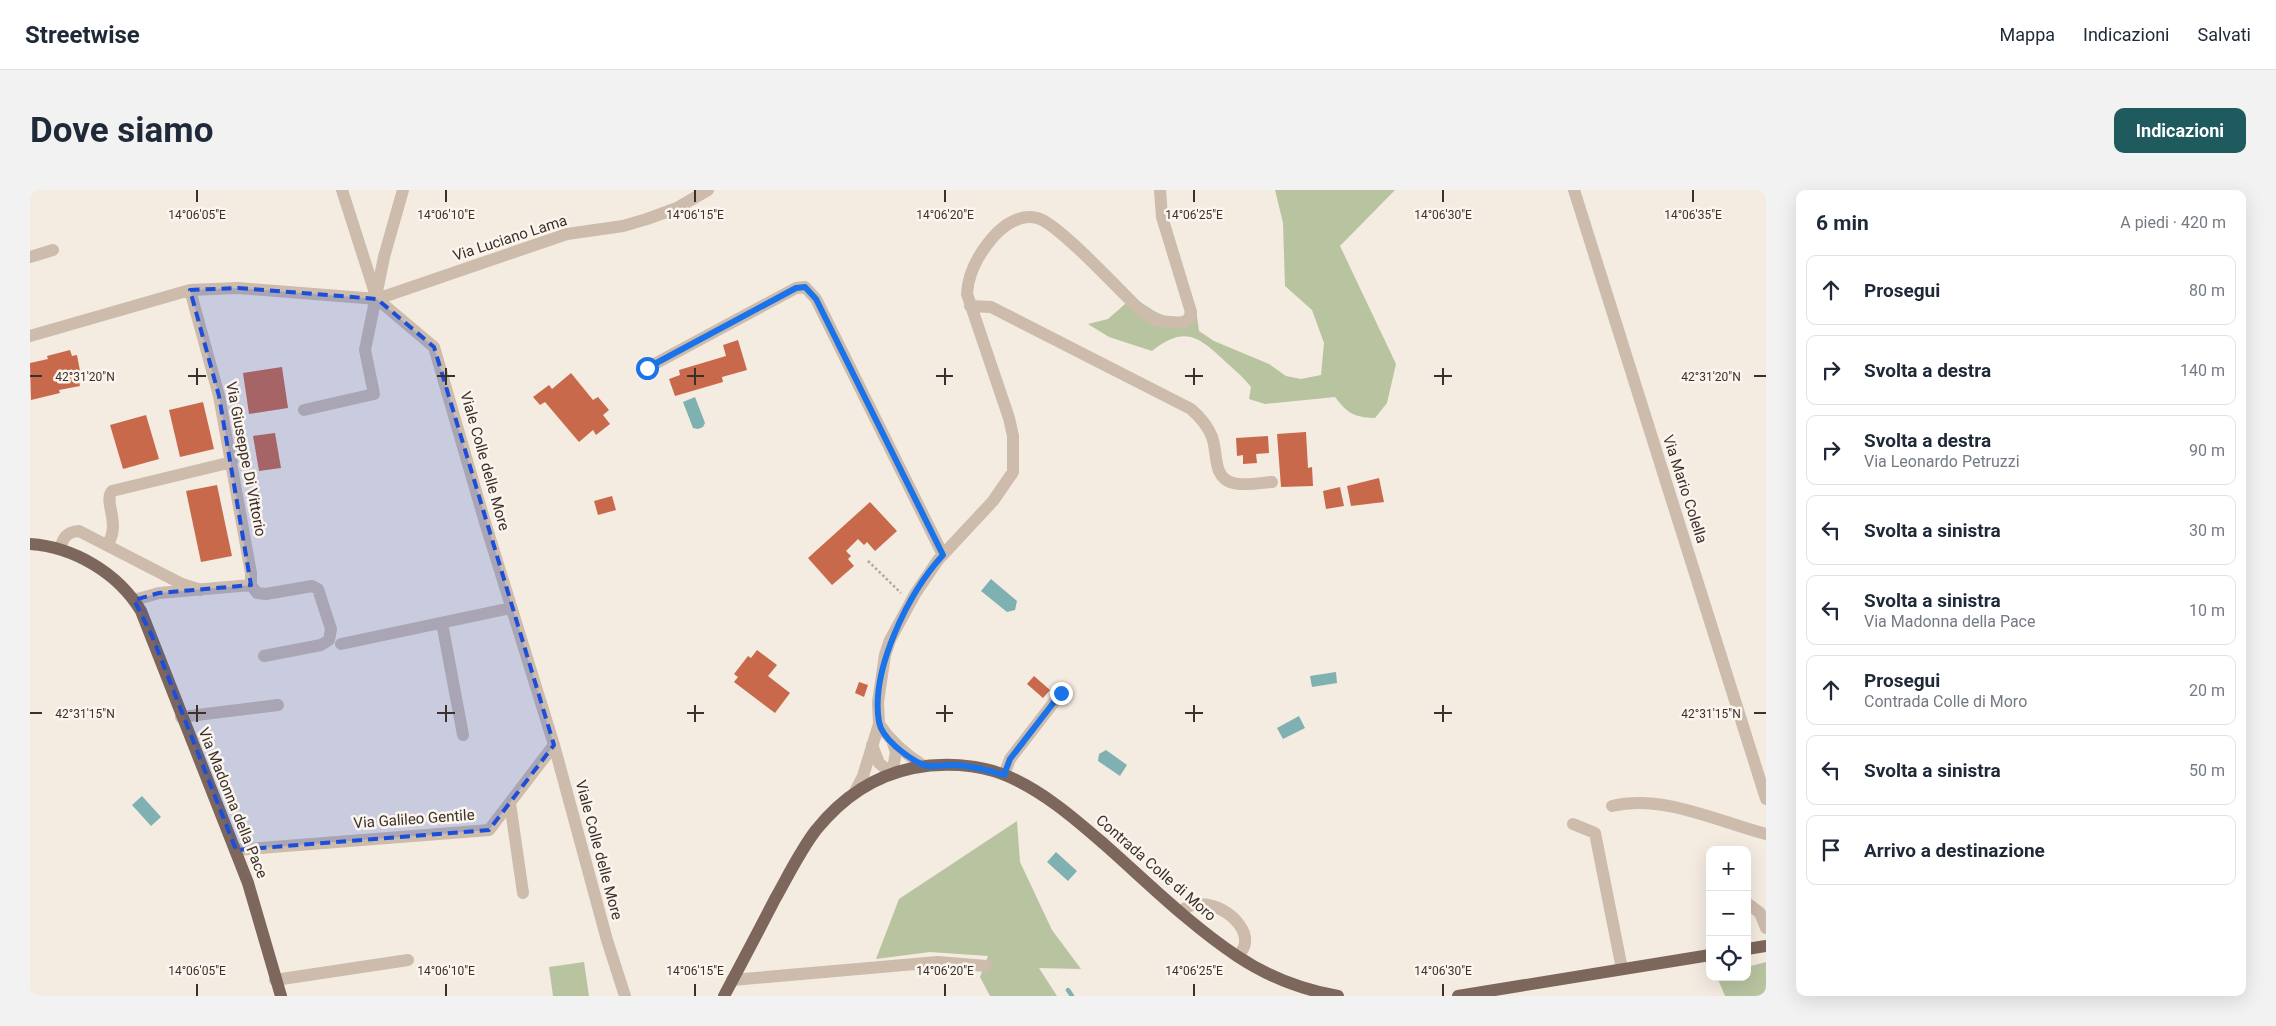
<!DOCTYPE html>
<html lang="it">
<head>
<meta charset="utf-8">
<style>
  :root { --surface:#fff; --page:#f2f2f3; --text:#1f2937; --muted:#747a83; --line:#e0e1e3; --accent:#1f5a5e }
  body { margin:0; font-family:Roboto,sans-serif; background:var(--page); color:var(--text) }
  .controls { position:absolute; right:15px; bottom:15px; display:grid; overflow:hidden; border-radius:10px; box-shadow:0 5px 20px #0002 }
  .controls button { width:45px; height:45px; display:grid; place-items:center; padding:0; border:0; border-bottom:1px solid var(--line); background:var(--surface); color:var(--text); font:25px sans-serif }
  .stop { position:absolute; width:15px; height:15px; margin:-11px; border:4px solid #1a73e8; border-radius:50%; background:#fff }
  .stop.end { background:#1a73e8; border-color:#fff; box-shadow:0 1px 5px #0008 }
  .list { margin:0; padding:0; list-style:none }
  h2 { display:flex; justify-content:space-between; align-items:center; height:65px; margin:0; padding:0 20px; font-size:21px }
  h2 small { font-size:16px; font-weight:400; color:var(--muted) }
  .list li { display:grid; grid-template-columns:32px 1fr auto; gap:15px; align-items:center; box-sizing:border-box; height:70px; margin:0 10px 10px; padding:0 10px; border:1px solid var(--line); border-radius:10px }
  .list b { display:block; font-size:19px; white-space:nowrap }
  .list p { margin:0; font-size:16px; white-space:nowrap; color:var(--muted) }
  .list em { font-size:16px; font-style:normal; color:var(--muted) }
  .icon { flex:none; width:28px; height:28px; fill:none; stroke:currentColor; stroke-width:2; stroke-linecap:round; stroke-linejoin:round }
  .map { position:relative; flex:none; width:1736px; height:806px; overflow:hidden; border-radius:10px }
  header { display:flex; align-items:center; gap:30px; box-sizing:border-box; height:70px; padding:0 25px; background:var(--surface); border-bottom:1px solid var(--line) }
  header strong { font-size:24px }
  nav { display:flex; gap:28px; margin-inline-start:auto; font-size:18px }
  .intro { display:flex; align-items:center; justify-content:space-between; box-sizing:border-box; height:120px; padding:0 30px }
  h1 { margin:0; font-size:35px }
  .button { padding:12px 22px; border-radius:10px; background:var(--accent); color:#fff; font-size:18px; font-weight:700 }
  main { display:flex; gap:30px; padding:0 30px }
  aside { flex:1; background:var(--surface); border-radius:10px; box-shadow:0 5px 20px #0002 }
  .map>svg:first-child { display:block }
</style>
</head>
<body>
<header>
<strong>Streetwise</strong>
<nav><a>Mappa</a><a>Indicazioni</a><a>Salvati</a></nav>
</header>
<div class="intro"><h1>Dove siamo</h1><a class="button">Indicazioni</a></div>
<main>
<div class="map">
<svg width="1736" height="806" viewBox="0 0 1736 806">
  <rect width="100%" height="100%" fill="#f4ebe1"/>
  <path fill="#b8c4a0" d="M1245,0h120l-55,56 56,118 -9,39 -12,15c-21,-1 -27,-4 -40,-21l-70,7 -16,-5 2,-12c-7,-9 -14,-15 -22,-22 -28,-26 -42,-42 -77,-14l-43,-14 -21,-13 20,-5 25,-22c23,15 38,30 63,12l3,22 15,10 55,23 17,12 15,3 20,-4 3,-32 -12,-33 -27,-24 -2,-63z
    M987,631l3,41 32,68 29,39 -42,-1 18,28h-67l-10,-19 8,-21 -58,-4 -54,7 23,-60z
    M554,772l5,34h-36l-4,-29z
    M1736,772v34h-41l-8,-19h30v-10z"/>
  <path fill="#7fb0b2" d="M665,207l10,26 -2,4 -5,2 -5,-1 -10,-26z
    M961,389l26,22 -2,9 -8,2 -26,-21z
    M1306,482l1,11 -25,4 -2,-11z
    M1269,526l6,12 -22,11 -6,-11z
    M1076,560l21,15 -7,11 -22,-15 1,-7z
    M112,606l19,21 -10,9 -19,-21z
    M1026,662l21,19 -9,10 -21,-19z"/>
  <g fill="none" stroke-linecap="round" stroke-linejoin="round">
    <path stroke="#7fb0b2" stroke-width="4.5" d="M1038,800l4,6"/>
  </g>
  <path fill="#c8694b" d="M708,150l9,30 -25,7 1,5 -48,14 -6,-17 11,-4 -1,-5 47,-14 -3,-11z
    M40,160l2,6 5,-1 3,16 -3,1 3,14 -21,4 1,3 -29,7 -1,-37 18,-4 -1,-3z
    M252,177l6,41 -39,6 -6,-41z
    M541,183l22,27 5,-3 11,13 -6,5 7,9 -14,11 -3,-5 -14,12 -34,-40 -5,3 -7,-8 16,-12 3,4z
    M173,212l11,47 -34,8 -11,-47z
    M116,225l13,44 -36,10 -13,-44z
    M1276,242l2,36 4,-1 1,19 -32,1 -4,-53z
    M245,243l6,35 -22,3 -6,-35z
    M1238,246l1,17 -13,1 1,9 -14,1v-9l-6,1 -1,-18z
    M1349,288l5,24 -33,4 -4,-20z
    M187,295l15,71 -31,6 -15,-71z
    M1310,297l4,19 -18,3 -3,-18z
    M582,306l4,14 -18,5 -4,-14z
    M840,312l27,29 -22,20 -8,-9 -3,3 -6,-6 -12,12 5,5 -3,3 6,7 -22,19 -24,-27z
    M727,460l20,15 -9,11 22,17 -15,20 -41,-31 4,-5 -4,-3 14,-18 3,2z
    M1004,486l16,14 -7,8 -16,-14z
    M829,492l9,3 -4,12 -9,-4z"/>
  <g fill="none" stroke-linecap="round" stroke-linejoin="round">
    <path stroke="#b9a596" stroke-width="2.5" stroke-dasharray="2.5 2.5" stroke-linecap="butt" d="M838,371l33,32"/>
    <path stroke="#cdbbac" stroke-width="12" d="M312,0l34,106
      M1544,0l192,609
      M0,67l23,-7
      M160,100l29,106 32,177v12
      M347,109l190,-65 56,-8 24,-7 30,-11 31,-18
      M940,116l21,1 200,102c9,8 17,17 21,28 6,15 0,41 21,46 11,3 27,0 39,-1
      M0,146l160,-46 48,-2 139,11 57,48 50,172 70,226 53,195 18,56
      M617,178l149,-80 9,-1 11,12 127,256
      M274,220l70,-16 -9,-44 19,-93 19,-67
      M78,354c13,-22 -5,-42 4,-53l120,-29
      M30,359c3,-11 6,-17 19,-18l103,53 19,6
      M221,395l6,8 9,1 46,-8 6,3 13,40 -2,11 -8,5 -57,11
      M104,410l25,-7 92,-8
      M412,433l21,112
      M311,454l170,-36
      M151,527l97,-12
      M849,534c12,18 26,30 45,42
      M842,555l7,18 13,11 4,-22 -3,-9
      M974,585l6,-16 51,-66
      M825,602l8,-16 16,-52 -1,-22 7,-47 5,-15 25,-46 23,-34 55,-59 20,-29v-36l-4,-18 -42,-124c1,-22 13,-42 27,-58 11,-12 27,-22 43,-18 20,4 86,76 105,94l15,9 26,2 6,-4 2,-7 -29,-95 -2,-27
      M480,613l13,90
      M1582,616c51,-12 104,15 154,28
      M1543,634l22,9 27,136
      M206,660l253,-20 65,-85
      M1717,713l13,10 6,15
      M1151,722c21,-22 67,6 64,31 0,4 -5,10 -6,14
      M245,790l133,-20
      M702,790l206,-18 48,4"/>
    <path stroke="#7d675c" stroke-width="12" d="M0,354c44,3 88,29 111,67l107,272 33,113
      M1717,759l19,-3
      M694,806c17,-32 34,-64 51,-97 13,-23 25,-48 41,-69 25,-31 58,-54 97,-62 30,-6 64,-4 92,7 38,16 69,43 99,69 43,38 85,80 133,112 30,20 66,34 101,40
      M1428,806l252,-41"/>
  </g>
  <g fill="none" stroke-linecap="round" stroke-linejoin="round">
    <path stroke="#1a73e8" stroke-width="6" d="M617,178l149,-80 9,-1 11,12 127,256c-34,37 -73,115 -64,167 3,17 28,35 42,42 9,5 24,0 34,1 17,1 33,5 49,10l6,-16 51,-66"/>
  </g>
  <path fill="#1d4ed8" fill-opacity="0.2" stroke="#1d4ed8" stroke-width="4" stroke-dasharray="10 6" stroke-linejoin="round" d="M208,98l139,11 57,48 120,398 -65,85 -253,20 -84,-214 -18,-36 25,-7 92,-8 -32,-189 -29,-106z"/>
  <path fill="none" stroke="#3b302b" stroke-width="2" d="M167,0v12M416,0v12M665,0v12M915,0v12M1164,0v12M1413,0v12M1663,0v12M167,178v17M416,178v17M665,178v17M915,178v17M1164,178v17M1413,178v17M0,186h12M158,186h18M407,186h18M657,186h17M906,186h17M1155,186h18M1404,186h18M1724,186h12M167,515v17M416,515v17M665,515v17M915,515v17M1164,515v17M1413,515v17M0,523h12M158,523h18M407,523h18M657,523h17M906,523h17M1155,523h18M1404,523h18M1724,523h12M167,794v12M416,794v12M665,794v12M915,794v12M1164,794v12M1413,794v12"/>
  <g text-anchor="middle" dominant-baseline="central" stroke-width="5" stroke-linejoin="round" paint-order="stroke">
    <g font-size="15" fill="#3b302b" stroke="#fbf5ee">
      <text transform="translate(480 48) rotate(-18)">Via Luciano Lama</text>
      <text transform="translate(216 269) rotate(79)">Via Giuseppe Di Vittorio</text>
      <text transform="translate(455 271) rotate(74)">Viale Colle delle More</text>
      <text transform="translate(1655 299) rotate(72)">Via Mario Colella</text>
      <text transform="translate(203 613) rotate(68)">Via Madonna della Pace</text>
      <text transform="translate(384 629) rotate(-4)">Via Galileo Gentile</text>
      <text transform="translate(569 660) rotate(75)">Viale Colle delle More</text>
      <text transform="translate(1126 678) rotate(41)">Contrada Colle di Moro</text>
    </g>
  </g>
  <g font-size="12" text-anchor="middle" fill="#3b302b" stroke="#fbf5ee" stroke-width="5" stroke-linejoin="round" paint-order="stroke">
    <text x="167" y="29">14°06'05"E</text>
    <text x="416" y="29">14°06'10"E</text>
    <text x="665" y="29">14°06'15"E</text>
    <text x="915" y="29">14°06'20"E</text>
    <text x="1164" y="29">14°06'25"E</text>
    <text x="1413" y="29">14°06'30"E</text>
    <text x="1663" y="29">14°06'35"E</text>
    <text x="55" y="191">42°31'20"N</text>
    <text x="1681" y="191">42°31'20"N</text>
    <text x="55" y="528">42°31'15"N</text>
    <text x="1681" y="528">42°31'15"N</text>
    <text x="167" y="785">14°06'05"E</text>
    <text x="416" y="785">14°06'10"E</text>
    <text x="665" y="785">14°06'15"E</text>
    <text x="915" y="785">14°06'20"E</text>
    <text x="1164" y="785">14°06'25"E</text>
    <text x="1413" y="785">14°06'30"E</text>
  </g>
</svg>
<div class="controls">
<button>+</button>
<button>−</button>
<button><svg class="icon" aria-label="locate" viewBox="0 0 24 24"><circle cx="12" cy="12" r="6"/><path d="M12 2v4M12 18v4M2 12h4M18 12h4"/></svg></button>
</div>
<div class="stop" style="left:617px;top:178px"></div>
<div class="stop end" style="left:1031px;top:503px"></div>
</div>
<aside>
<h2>6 min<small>A piedi · 420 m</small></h2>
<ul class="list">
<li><svg class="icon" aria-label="ahead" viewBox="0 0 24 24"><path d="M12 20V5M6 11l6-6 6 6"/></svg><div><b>Prosegui</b></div><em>80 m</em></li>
<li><svg class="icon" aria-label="right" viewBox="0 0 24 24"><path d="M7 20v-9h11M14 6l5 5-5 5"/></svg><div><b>Svolta a destra</b></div><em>140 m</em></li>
<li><svg class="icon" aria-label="right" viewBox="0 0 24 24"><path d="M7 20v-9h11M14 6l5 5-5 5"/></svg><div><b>Svolta a destra</b><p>Via Leonardo Petruzzi</p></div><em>90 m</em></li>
<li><svg class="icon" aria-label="left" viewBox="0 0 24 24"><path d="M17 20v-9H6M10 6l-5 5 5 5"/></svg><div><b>Svolta a sinistra</b></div><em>30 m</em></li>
<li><svg class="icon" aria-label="left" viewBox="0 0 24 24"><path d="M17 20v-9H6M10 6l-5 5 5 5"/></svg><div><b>Svolta a sinistra</b><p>Via Madonna della Pace</p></div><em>10 m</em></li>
<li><svg class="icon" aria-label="ahead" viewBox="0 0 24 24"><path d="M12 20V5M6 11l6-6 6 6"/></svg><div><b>Prosegui</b><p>Contrada Colle di Moro</p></div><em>20 m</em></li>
<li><svg class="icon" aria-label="left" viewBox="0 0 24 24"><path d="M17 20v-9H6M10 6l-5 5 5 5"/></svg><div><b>Svolta a sinistra</b></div><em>50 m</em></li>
<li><svg class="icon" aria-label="arrive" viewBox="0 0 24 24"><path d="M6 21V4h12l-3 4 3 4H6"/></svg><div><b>Arrivo a destinazione</b></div></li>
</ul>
</aside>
</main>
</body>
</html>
